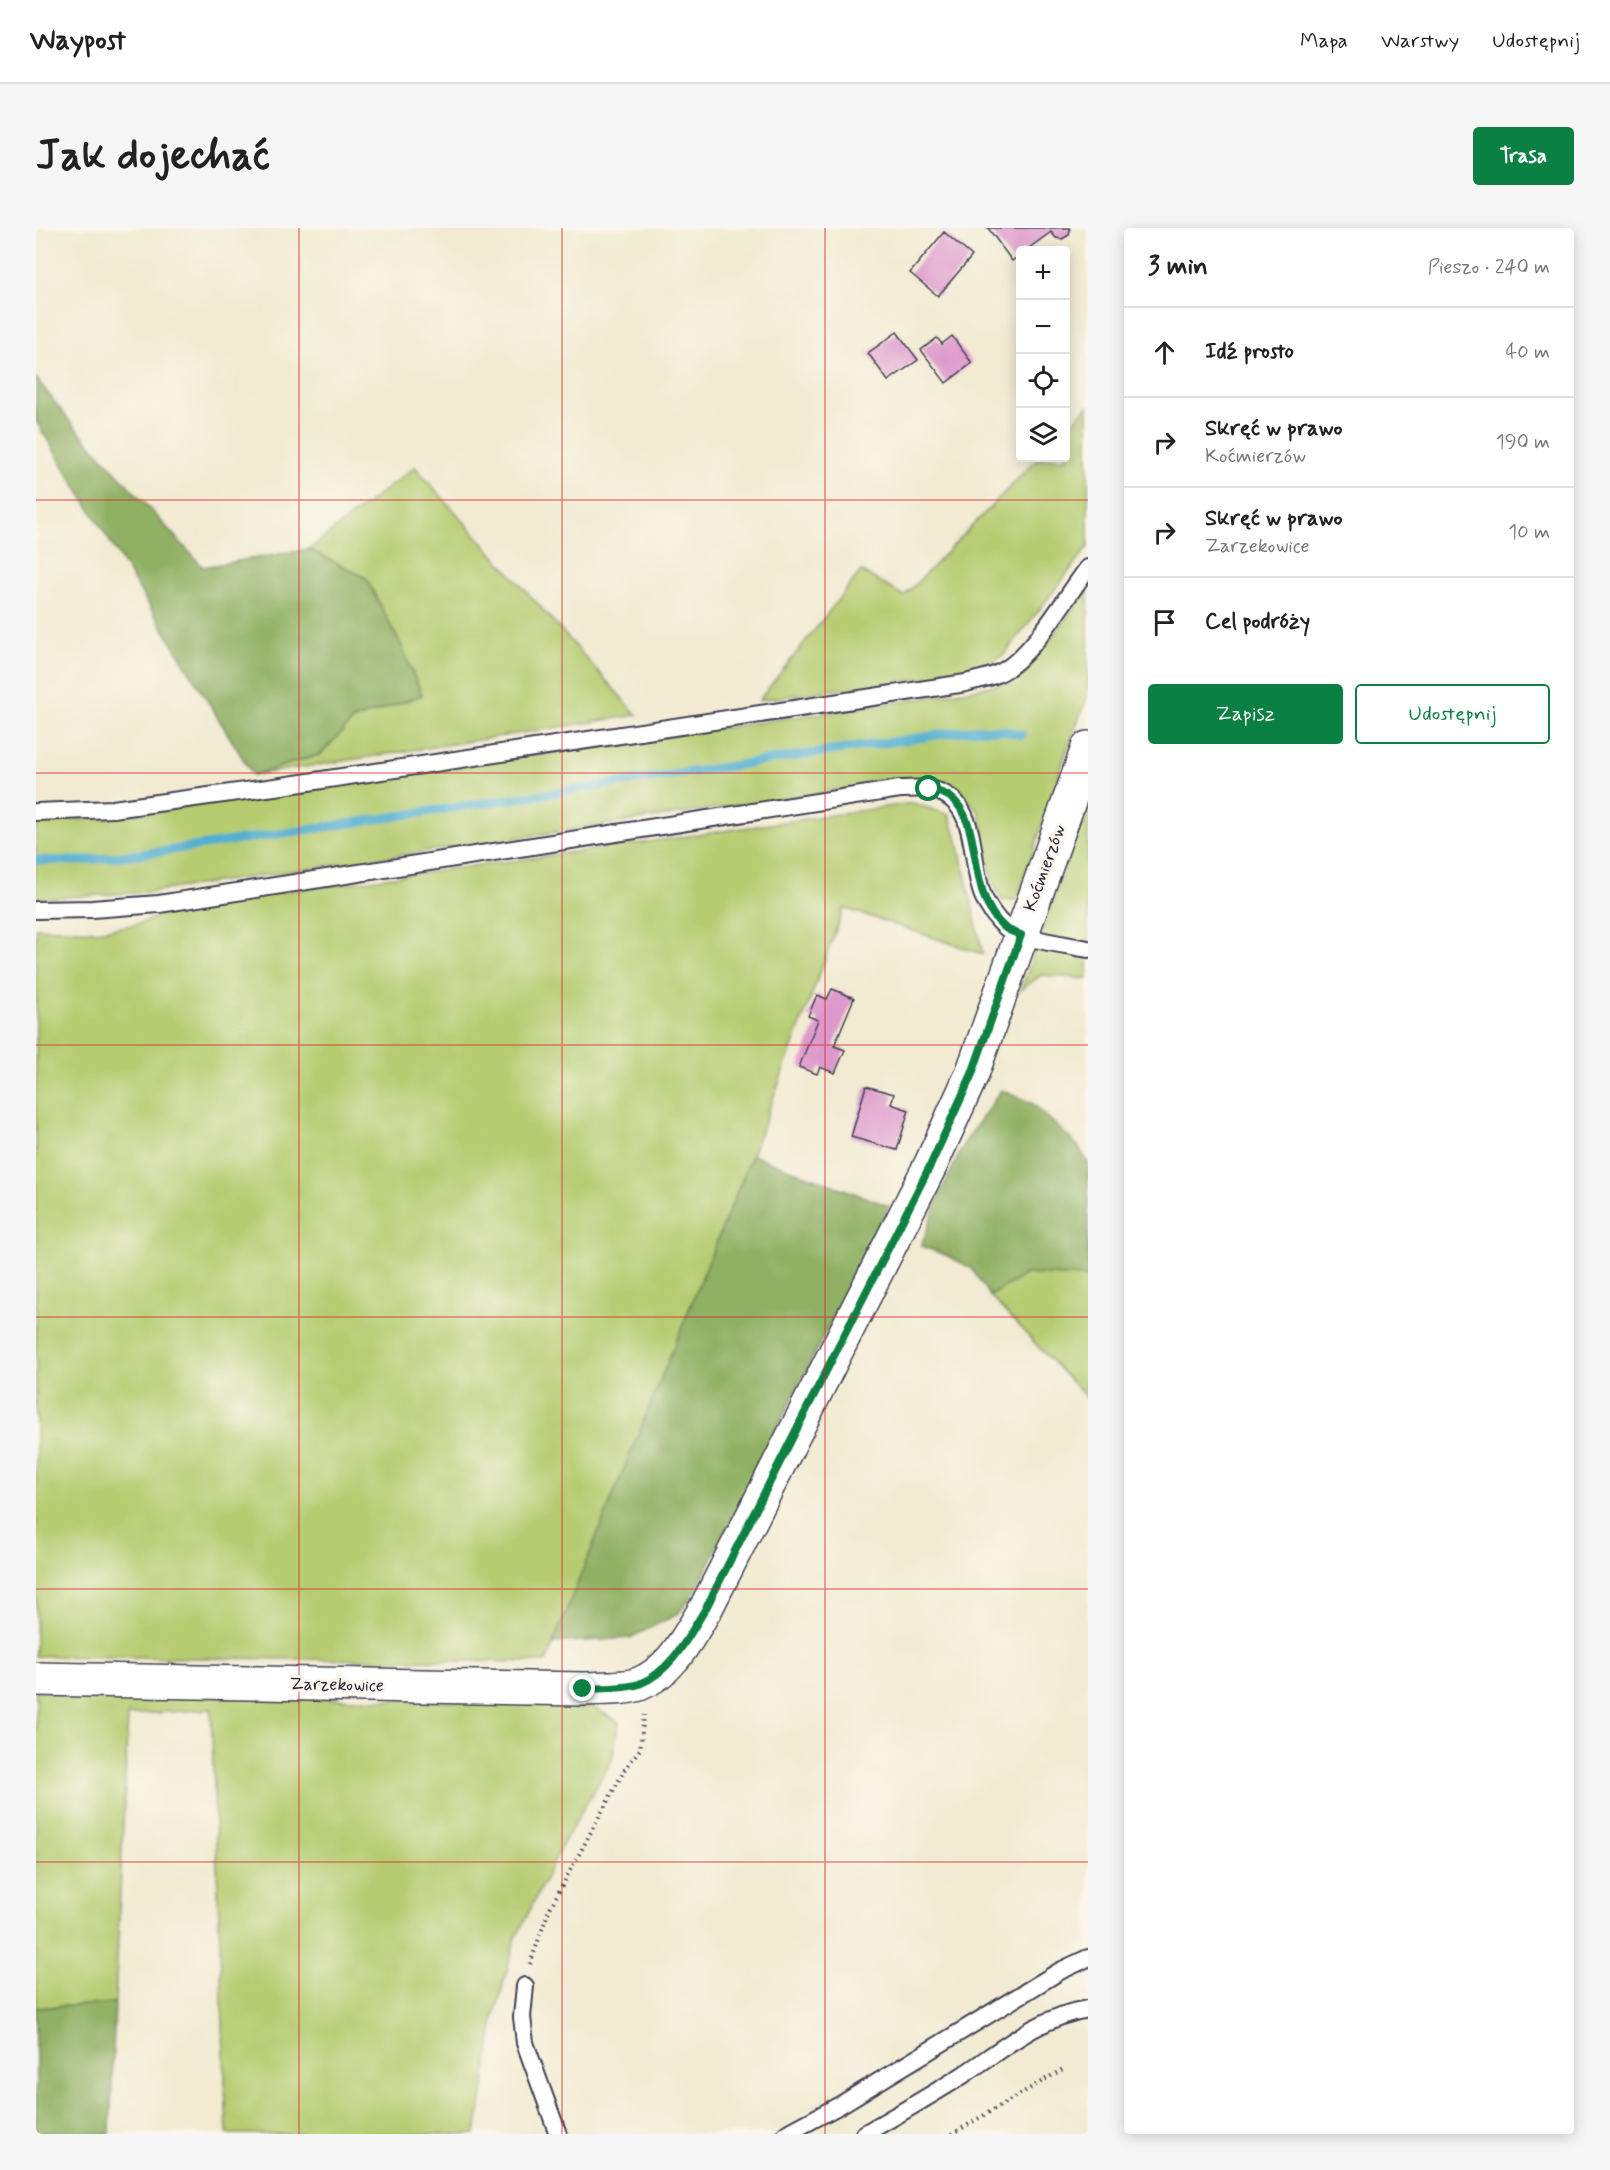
<!DOCTYPE html>
<html lang="pl">
<head>
<meta charset="utf-8">
<style>
  :root { --surface:#fff; --page:#f6f6f6; --text:#222; --muted:#767676; --line:#e0e0e0; --accent:#0b8043 }
  body { margin:0; font-family:Mynerve,sans-serif; background:var(--page); color:var(--text) }
  .controls { position:absolute; right:18px; top:18px; display:grid; overflow:hidden; border-radius:6px; box-shadow:0 3px 15px #0003 }
  .controls button { width:54px; height:54px; display:grid; place-items:center; padding:0; border:0; border-bottom:2px solid var(--line); background:var(--surface); color:var(--text); font:30px sans-serif }
  .stop { position:absolute; width:18px; height:18px; margin:-14px; border:4px solid #0b8043; border-radius:50%; background:#fff }
  .stop.end { background:#0b8043; border-color:#fff; box-shadow:0 2px 6px #0008 }
  .list { margin:0; padding:0; list-style:none }
  h2 { display:flex; justify-content:space-between; align-items:center; height:78px; margin:0; padding:0 24px; font-size:26px }
  h2 small { font-size:20px; font-weight:400; color:var(--muted) }
  .list li { display:grid; grid-template-columns:39px 1fr auto; gap:18px; align-items:center; box-sizing:border-box; height:90px; padding:0 24px; border-top:2px solid var(--line) }
  .list b { display:block; font-size:22px; white-space:nowrap }
  .list p { margin:0; font-size:20px; white-space:nowrap; color:var(--muted) }
  .list em { font-size:20px; font-style:normal; color:var(--muted) }
  .actions { display:flex; gap:12px; padding:18px 24px }
  .actions a { flex:1; padding:14px 0; border:2px solid var(--accent); border-radius:6px; text-align:center; font-size:21px; color:var(--accent) }
  .actions .main { background:var(--accent); color:#fff }
  .icon { flex:none; width:33px; height:33px; fill:none; stroke:currentColor; stroke-width:2; stroke-linecap:round; stroke-linejoin:round }
  .map { position:relative; flex:none; width:1052px; height:1906px; overflow:hidden; border-radius:6px }
  header { display:flex; align-items:center; gap:36px; box-sizing:border-box; height:84px; padding:0 30px; background:var(--surface); border-bottom:2px solid var(--line) }
  header strong { font-size:28px }
  nav { display:flex; gap:33px; margin-inline-start:auto; font-size:21px }
  .intro { display:flex; align-items:center; justify-content:space-between; box-sizing:border-box; height:144px; padding:0 36px }
  h1 { margin:0; font-size:42px }
  .button { padding:15px 27px; border-radius:6px; background:var(--accent); color:#fff; font-size:21px; font-weight:700 }
  main { display:flex; gap:36px; padding:0 36px }
  aside { flex:1; background:var(--surface); border-radius:6px; box-shadow:0 3px 15px #0003 }
  .map>svg:first-child { display:block }
</style>
</head>
<body>
<header>
<strong>Waypost</strong>
<nav><a>Mapa</a><a>Warstwy</a><a>Udostępnij</a></nav>
</header>
<div class="intro"><h1>Jak dojechać</h1><a class="button">Trasa</a></div>
<main>
<div class="map">
<svg width="1052" height="1906" viewBox="0 0 1052 1906">
  <rect width="100%" height="100%" fill="#fbf7ec"/>
  <filter id="ink" filterUnits="userSpaceOnUse"><feTurbulence type="fractalNoise" baseFrequency=".0167" numOctaves="2"/><feDisplacementMap in="SourceGraphic" scale="12" xChannelSelector="R" yChannelSelector="G"/><feConvolveMatrix kernelMatrix="1 2 1 2 8 2 1 2 1" color-interpolation-filters="sRGB"/></filter>
  <filter id="wash" filterUnits="userSpaceOnUse"><feTurbulence type="fractalNoise" baseFrequency=".008" numOctaves="4" result="noise"/><feDisplacementMap in="SourceGraphic" scale="24" xChannelSelector="R" yChannelSelector="G"/><feGaussianBlur stdDeviation="1.35" result="paint"/><feColorMatrix in="noise" values="0 0 0 0 0 0 0 0 0 0 0 0 0 0 0 0 0 1.4 0 .05"/><feComposite in="paint" operator="in"/></filter>
  <g filter="url(#wash)">
    <rect width="100%" height="100%" fill="#f2ead1"/>
    <path fill="#b6cc71" stroke="#6c7756" stroke-width="1.5" d="M1052,178v141l-84,108 -29,16 -216,29 102,-129 43,25 134,-138h28v-29z
      M379,239l222,248 -384,60 68,-21 32,-34 69,-25 -21,-50 -35,-67 -57,-29z
      M1052,362v105l-20,52 -51,153h-15l-10,-20 -13,-68 -19,-23 -45,-10 -765,113 -114,7v-78l71,-3 818,-120 82,-15 29,-27z
      M1052,573v178l-47,-4 -20,15z
      M877,575l36,12 9,28 25,111 -139,-46 -92,247 -206,507 -510,-6v-728l61,3 42,-7 48,-19 454,-62z
      M990,1046l62,3v122l-98,-103z
      M0,1463l553,14 30,17 -7,38 -50,85 -47,95 -21,78 -13,89 -6,27h-248l-16,-425 -83,6 -13,288 -79,5z"/>
    <path fill="#90b063" stroke="#59694f" stroke-width="1.5" d="M0,150l36,46 131,143 106,-18 57,29 35,67 21,50 -69,25 -32,34 -68,21 -217,-354z
      M965,862l31,13 45,42 11,18v114l-62,-3 -36,22 -19,-28 -23,-12 -27,-10 18,-50 25,-52z
      M716,927l137,51 -194,386 -17,22 -48,24 -77,5z
      M79,1775l-5,131h-74v-126z"/>
    <g fill="none" stroke-linecap="round" stroke-linejoin="round">
      <path stroke="#52afd0" stroke-width="9" d="M0,632l44,1 92,-11 805,-121 24,1 21,5"/>
    </g>
    <g id="blocks">
      <path fill="#de99cc" d="M952,0h81l1,1 -1,6 -7,4 -6,-1 -5,-6 -25,18h-6v5l-8,6z
        M908,4l28,24 -34,40 -28,-23z
        M861,104l21,28 -30,21 -20,-28z
        M916,108l20,27 -26,20 -25,-33 16,-12 5,6z
        M796,761l22,9 -20,48 11,4 -10,23 -15,-6 -3,7 -18,-7 19,-47 -10,-4 9,-21 10,4z
        M830,858l28,8 -3,10 18,6 -12,40 -46,-13z"/>
    </g>
  </g>
  <g filter="url(#ink)">
    <use href="#blocks" fill-opacity="0" stroke="#414052" stroke-width="1.5"/>
    <g fill="none" stroke-linecap="round" stroke-linejoin="round">
      <g stroke="#414052" stroke-width="20">
        <path id="lane" d="M0,584l77,-3 169,-23 684,-103c10,-3 22,-5 31,-9 34,-14 68,-77 91,-106
          M0,682l56,-1 67,-5 741,-115c9,0 19,-1 28,0 53,8 40,70 55,107 4,10 13,23 21,30 12,13 65,19 84,23
          M489,1758l-3,31 3,26 33,91
          M750,1906l54,-29 220,-134 28,-13
          M828,1906c33,-19 66,-38 99,-59 39,-26 78,-59 125,-66"/>
      </g>
      <g stroke="#414052" stroke-width="36">
        <path id="secondary" d="M0,1451l547,10c16,-1 43,0 56,-5 33,-13 49,-47 67,-76l225,-444 41,-90 116,-326"/>
      </g>
      <path stroke="#414052" stroke-width="4" stroke-dasharray="1.5 4.5" stroke-linecap="butt" d="M494,1736l19,-54 76,-141 15,-20 4,-34
        M916,1906l111,-65"/>
      <use href="#lane" stroke="#fff" stroke-width="16"/>
      <use href="#secondary" stroke="#fff" stroke-width="33"/>
    </g>
  </g>
  <g fill="none" stroke-linecap="round" stroke-linejoin="round" filter="url(#ink)">
    <path stroke="#0b8043" stroke-width="8" d="M547,1461c16,-1 42,0 56,-5 33,-13 49,-47 67,-76l225,-444 41,-90 49,-139c-5,-2 -13,-4 -17,-8 -39,-33 -19,-105 -54,-130 -5,-4 -15,-6 -21,-8"/>
  </g>
  <path fill="none" stroke="#d62828" stroke-width="1.5" stroke-opacity="0.55" d="M263,0v1906M526,0v1906M789,0v1906M0,272h1052M0,545h1052M0,817h1052M0,1089h1052M0,1361h1052M0,1634h1052"/>
  <g text-anchor="middle" dominant-baseline="central" stroke-width="6" stroke-linejoin="round" paint-order="stroke">
    <g font-size="18" fill="#22223b" stroke="#fbf7ec">
      <text transform="translate(1009 640) rotate(-70)">Koćmierzów</text>
      <text transform="translate(301 1457) rotate(1)">Zarzekowice</text>
    </g>
  </g>
</svg>
<div class="controls">
<button>+</button>
<button>−</button>
<button><svg class="icon" aria-label="locate" viewBox="0 0 24 24"><circle cx="12" cy="12" r="6"/><path d="M12 2v4M12 18v4M2 12h4M18 12h4"/></svg></button>
<button><svg class="icon" aria-label="layers" viewBox="0 0 24 24"><path d="M12 4l9 5-9 5-9-5zM3 14l9 5 9-5"/></svg></button>
</div>
<div class="stop" style="left:893px;top:561px"></div>
<div class="stop end" style="left:547px;top:1461px"></div>
</div>
<aside>
<h2>3 min<small>Pieszo · 240 m</small></h2>
<ul class="list">
<li><svg class="icon" aria-label="ahead" viewBox="0 0 24 24"><path d="M12 20V5M6 11l6-6 6 6"/></svg><div><b>Idź prosto</b></div><em>40 m</em></li>
<li><svg class="icon" aria-label="right" viewBox="0 0 24 24"><path d="M7 20v-9h11M14 6l5 5-5 5"/></svg><div><b>Skręć w prawo</b><p>Koćmierzów</p></div><em>190 m</em></li>
<li><svg class="icon" aria-label="right" viewBox="0 0 24 24"><path d="M7 20v-9h11M14 6l5 5-5 5"/></svg><div><b>Skręć w prawo</b><p>Zarzekowice</p></div><em>10 m</em></li>
<li><svg class="icon" aria-label="arrive" viewBox="0 0 24 24"><path d="M6 21V4h12l-3 4 3 4H6"/></svg><div><b>Cel podróży</b></div></li>
</ul>
<div class="actions"><a class="main">Zapisz</a><a>Udostępnij</a></div>
</aside>
</main>
</body>
</html>
